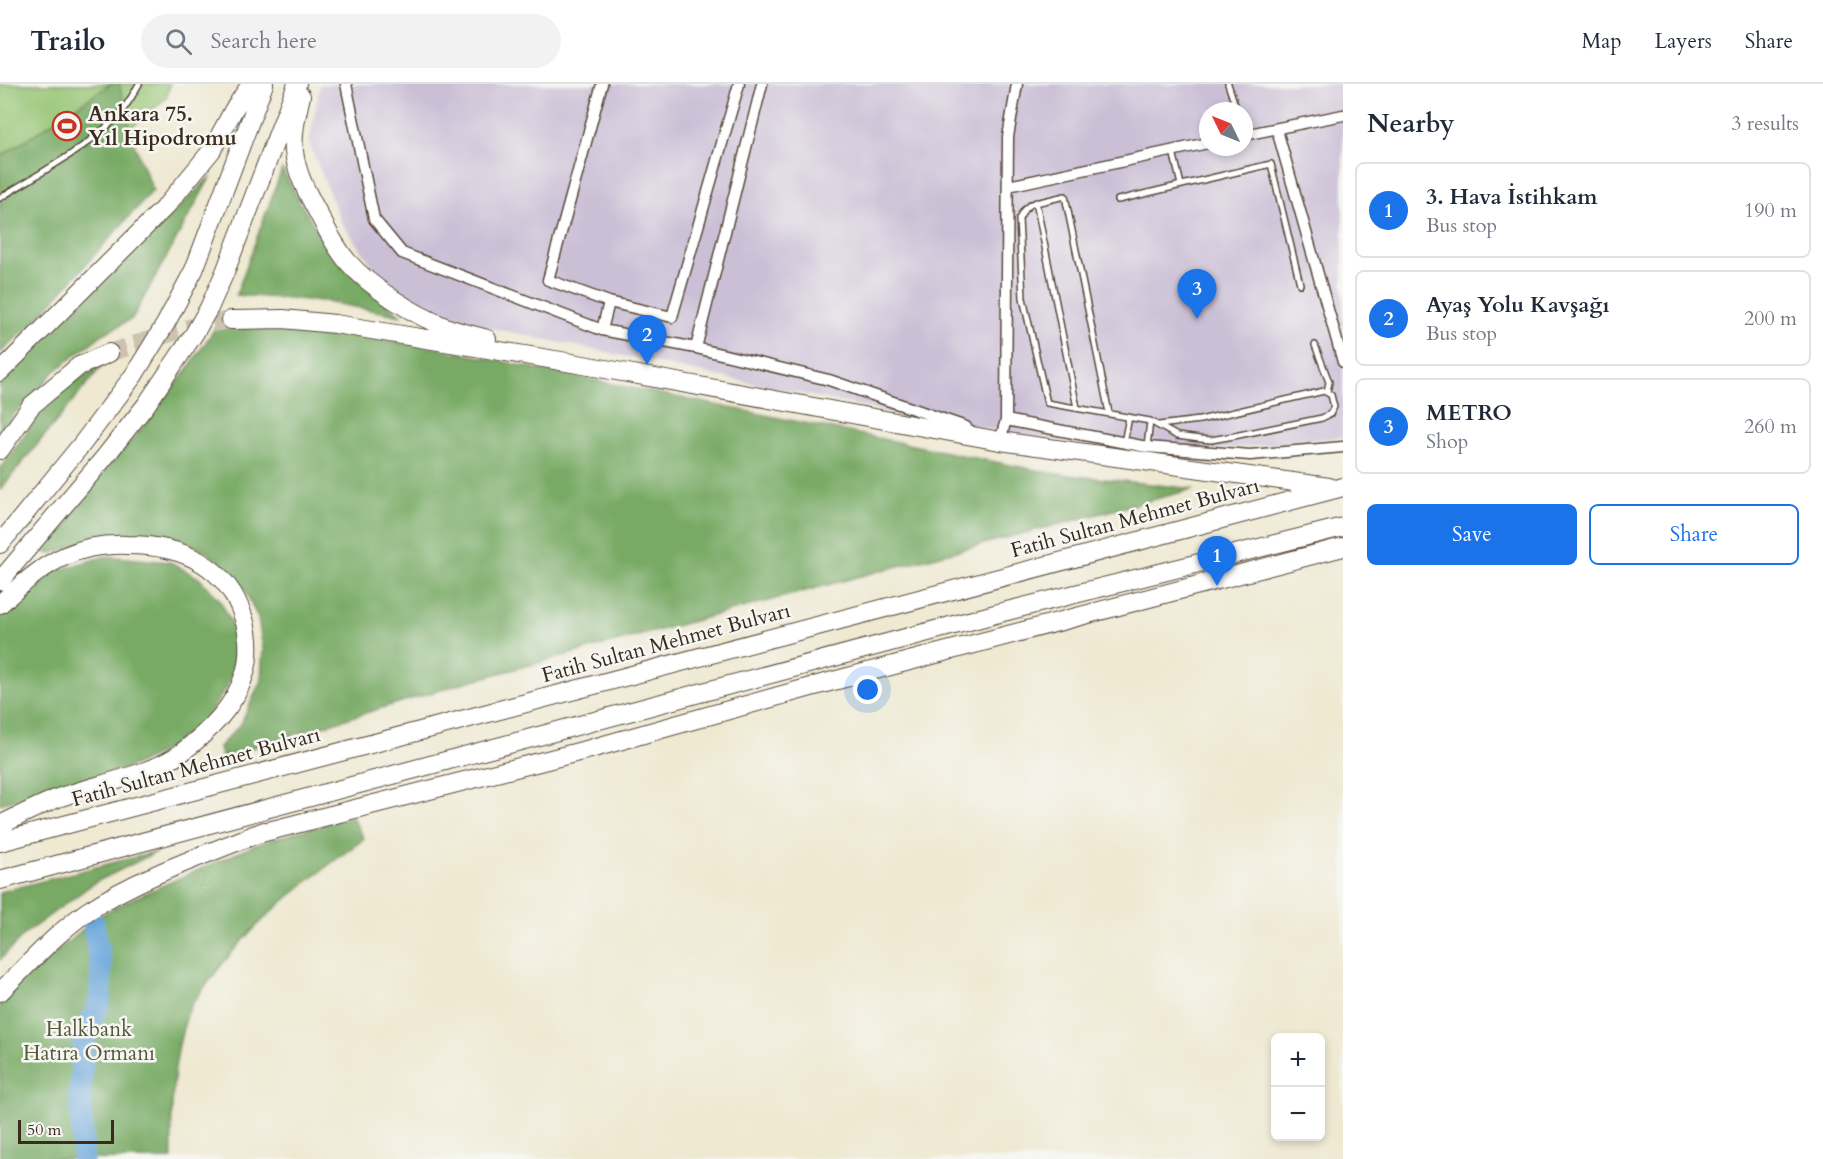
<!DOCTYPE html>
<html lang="en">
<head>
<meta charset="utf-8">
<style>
  :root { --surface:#fff; --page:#f2f2f3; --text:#1f2937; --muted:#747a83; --line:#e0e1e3; --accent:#1a73e8 }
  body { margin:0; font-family:Cardo,serif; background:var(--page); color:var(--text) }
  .controls { position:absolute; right:18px; bottom:18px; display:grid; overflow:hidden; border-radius:9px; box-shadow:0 3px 9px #0003 }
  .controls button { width:54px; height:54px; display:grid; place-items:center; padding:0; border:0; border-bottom:2px solid var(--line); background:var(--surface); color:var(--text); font:30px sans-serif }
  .compass { position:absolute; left:1199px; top:18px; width:54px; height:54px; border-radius:50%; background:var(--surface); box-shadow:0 3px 9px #0003; rotate:313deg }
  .scale { position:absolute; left:18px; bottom:15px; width:96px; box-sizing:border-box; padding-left:6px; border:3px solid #3b2a1e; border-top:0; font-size:16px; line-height:21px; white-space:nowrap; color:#3b2a1e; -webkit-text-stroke:4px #f6f6f2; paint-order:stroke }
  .you { position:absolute; left:868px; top:606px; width:21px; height:21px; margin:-15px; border:4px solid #fff; border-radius:50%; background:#1a73e8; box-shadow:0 0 0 9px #1a73e833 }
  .badge { display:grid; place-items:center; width:39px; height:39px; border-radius:50%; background:var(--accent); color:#fff; font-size:20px; font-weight:700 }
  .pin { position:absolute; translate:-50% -50px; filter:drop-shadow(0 2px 3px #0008) }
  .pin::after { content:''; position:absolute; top:32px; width:21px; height:18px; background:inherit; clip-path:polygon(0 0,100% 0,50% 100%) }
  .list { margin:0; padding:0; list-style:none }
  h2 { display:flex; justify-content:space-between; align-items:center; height:78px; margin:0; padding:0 24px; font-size:26px }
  h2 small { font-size:20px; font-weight:400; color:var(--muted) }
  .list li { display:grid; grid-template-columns:39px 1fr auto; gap:18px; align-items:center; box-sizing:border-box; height:96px; margin:0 12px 12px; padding:0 12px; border:2px solid var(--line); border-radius:9px }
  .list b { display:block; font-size:22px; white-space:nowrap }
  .list p { margin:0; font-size:20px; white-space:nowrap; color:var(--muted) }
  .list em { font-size:20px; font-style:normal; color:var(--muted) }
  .actions { display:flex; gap:12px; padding:18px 24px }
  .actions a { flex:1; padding:14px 0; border:2px solid var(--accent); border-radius:9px; text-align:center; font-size:21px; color:var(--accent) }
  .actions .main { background:var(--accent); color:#fff }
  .icon { flex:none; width:33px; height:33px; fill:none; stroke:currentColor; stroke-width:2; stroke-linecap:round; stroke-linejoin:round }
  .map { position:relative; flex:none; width:1343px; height:1075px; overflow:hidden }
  header { display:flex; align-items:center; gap:36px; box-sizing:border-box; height:84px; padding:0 30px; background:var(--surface); border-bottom:2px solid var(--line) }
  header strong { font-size:28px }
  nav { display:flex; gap:33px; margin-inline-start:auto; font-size:21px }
  .search { width:420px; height:54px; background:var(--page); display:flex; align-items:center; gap:15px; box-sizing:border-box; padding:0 21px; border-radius:33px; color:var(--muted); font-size:22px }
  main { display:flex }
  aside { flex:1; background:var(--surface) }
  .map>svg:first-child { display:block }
</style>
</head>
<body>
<header>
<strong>Trailo</strong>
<div class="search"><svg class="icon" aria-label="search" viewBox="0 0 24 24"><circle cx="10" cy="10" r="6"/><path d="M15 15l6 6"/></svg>Search here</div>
<nav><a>Map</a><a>Layers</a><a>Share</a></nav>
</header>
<main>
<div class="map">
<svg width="1343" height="1075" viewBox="0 0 1343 1075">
  <rect width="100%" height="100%" fill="#f6f6f2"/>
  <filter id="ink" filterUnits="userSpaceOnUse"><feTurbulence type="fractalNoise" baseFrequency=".0167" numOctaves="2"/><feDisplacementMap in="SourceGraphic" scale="12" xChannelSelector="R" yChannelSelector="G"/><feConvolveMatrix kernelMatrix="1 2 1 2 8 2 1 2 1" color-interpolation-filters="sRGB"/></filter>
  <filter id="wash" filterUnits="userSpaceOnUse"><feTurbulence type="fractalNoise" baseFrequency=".008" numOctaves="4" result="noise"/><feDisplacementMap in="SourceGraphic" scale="24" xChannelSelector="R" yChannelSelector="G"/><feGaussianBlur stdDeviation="1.35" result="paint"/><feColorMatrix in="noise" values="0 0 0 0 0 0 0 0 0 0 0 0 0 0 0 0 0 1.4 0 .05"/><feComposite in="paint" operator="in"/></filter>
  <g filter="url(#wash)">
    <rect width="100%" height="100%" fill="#efe9d2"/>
    <path fill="#cbbfd6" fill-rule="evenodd" d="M320,0h1023v353l-186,19 -255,-41 -411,-87 -61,-19 -48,-30 -41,-57 -32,-79zM1208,27h36v36h-36z"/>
    <path fill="#96c473" stroke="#687748" stroke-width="1.5" d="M0,0h170l-4,14 -64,55 -102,57z"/>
    <path fill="#78aa65" stroke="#5a6a42" stroke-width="1.5" d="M111,0h8l16,62 18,44 -119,132 -34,31v-196z
      M282,85c11,20 22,42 35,61 23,33 53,62 85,86l-78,-15 -88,-6z
      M211,92l-79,143 -29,15 -48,37 -41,43 -14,21v-53z
      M216,243l138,7 87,15 609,124 144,16 -322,84 -402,108 -249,76 -2,-10 22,-23 20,-44 2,-31 -5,-31 -15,-32 -17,-18 -22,-18 -33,-13 -65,-1 -57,18 -10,-7 104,-120 44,-57z
      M105,278l-105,128v-21l33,-46 35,-37z
      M106,472l64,6 29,16 21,22 14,29 1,29 -8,29 -24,36 -41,29 -29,14 -133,38v-189l52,-43z
      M352,732l12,23c-57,41 -113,84 -154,141 -7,10 -17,20 -21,30 -18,47 -18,100 -17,149h-172v-157l26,-25 73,-61 33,-17 128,-56z
      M158,767l-64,32 -67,49 -27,28v-68z"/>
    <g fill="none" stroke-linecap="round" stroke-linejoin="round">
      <path stroke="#69a6da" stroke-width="22" d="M83,1075l-3,-70 4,-50 16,-39 1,-34 -8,-44"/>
    </g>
  </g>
  <g filter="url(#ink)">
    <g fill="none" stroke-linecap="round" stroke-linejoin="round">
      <path stroke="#cbc3ae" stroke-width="18" stroke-dasharray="18 9" stroke-linecap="butt" d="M109,269l74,-24 48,-9"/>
      <g stroke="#564739" stroke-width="8">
        <path id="lane" d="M1228,0l9,27
          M1173,67l8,34
          M0,114c38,-24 79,-45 112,-76 11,-10 20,-25 27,-38
          M1118,116l153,-36 29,120
          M1036,118l41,206
          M1315,261l14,37 -2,10
          M1109,329l-44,-217 -34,8 -7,6 -5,9 4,79 24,105 103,18 27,15 23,3 11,1 23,-4 88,-18 8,-4 4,-7 -3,-12 -7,-4 -124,29 -41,5
          M1124,359l5,-26
          M1147,363l3,-26"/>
      </g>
      <g stroke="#564739" stroke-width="13">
        <path id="street" d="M346,0l28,135 28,34 200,77 94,18 133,32 137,47
          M602,0l-54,196 61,22 63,15 67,-233
          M1277,46l66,232
          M1244,51l99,-20
          M1008,102l200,-43
          M602,246l7,-28
          M696,264l66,-264
          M1006,336l141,27 103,8 93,-8
          M1000,357l6,-21 2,-283 9,-53"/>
      </g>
      <g stroke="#564739" stroke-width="20">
        <path id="highway" d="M301,12c-4,18 -9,37 -7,55 2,21 13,42 23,60 9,17 18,36 31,51 22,25 65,52 95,64 14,6 30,9 44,13
          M231,236l52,-1 52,5 232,38 433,79 329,46
          M0,288l166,-166 46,-56 22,-41 17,-25
          M0,366l31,-44 48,-40 30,-13
          M0,460l82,-100 52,-69 32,-52 28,-53 70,-186
          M0,497l104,-123 42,-53 48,-71 15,-26 16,-36 72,-188
          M0,520c20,-18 40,-37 65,-48 20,-9 41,-12 62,-11 54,0 100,19 117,74 5,16 6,37 1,54 -10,34 -37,59 -64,80 -29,22 -88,32 -123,45 -20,8 -39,18 -58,27
          M253,751l337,-86 228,-64 525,-138
          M0,758l1343,-355
          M0,796l999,-267 344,-86
          M0,908c28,-27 56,-59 88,-81 51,-34 119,-57 176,-80"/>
      </g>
      <use href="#lane" stroke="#fff" stroke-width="5"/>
      <use href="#street" stroke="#fff" stroke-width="10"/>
      <use href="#highway" stroke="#fff" stroke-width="18"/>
    </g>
  </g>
  <defs>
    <g id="stadium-ring" transform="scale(1.5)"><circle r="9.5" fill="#f6f6f2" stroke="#c8321e" stroke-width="1.5"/><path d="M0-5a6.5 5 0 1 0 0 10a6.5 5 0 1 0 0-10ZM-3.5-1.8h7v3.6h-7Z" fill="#c8321e"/></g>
  </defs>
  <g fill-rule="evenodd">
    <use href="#stadium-ring" x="67" y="42"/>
  </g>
  <g text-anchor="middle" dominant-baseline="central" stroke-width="5" stroke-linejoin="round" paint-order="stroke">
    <g font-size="21" font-weight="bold" fill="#3b2a1e" stroke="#f6f6f2" text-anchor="start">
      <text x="88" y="30">Ankara 75.<tspan x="88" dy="24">Yıl Hipodromu</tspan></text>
    </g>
    <g font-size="21" fill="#3b2a1e" stroke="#f6f6f2">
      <text transform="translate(1135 434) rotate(-15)">Fatih Sultan Mehmet Bulvarı</text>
      <text transform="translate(666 559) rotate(-15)">Fatih Sultan Mehmet Bulvarı</text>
      <text transform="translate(196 683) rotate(-15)">Fatih Sultan Mehmet Bulvarı</text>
    </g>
    <g font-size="21" fill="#565838" stroke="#f6f6f2">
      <text x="89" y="945">Halkbank<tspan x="89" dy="24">Hatıra Ormanı</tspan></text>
    </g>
  </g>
</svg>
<div class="controls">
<button>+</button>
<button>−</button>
</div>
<svg class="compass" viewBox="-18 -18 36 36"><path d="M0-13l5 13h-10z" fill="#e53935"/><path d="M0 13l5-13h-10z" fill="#747a83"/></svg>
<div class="scale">50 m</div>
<div class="you"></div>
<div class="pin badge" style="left:1217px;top:502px">1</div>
<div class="pin badge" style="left:647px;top:281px">2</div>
<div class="pin badge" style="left:1197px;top:235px">3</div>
</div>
<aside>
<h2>Nearby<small>3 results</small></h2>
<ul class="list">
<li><span class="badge">1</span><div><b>3. Hava İstihkam</b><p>Bus stop</p></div><em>190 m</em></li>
<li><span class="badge">2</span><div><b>Ayaş Yolu Kavşağı</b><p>Bus stop</p></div><em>200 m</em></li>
<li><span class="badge">3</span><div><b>METRO</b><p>Shop</p></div><em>260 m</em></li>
</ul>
<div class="actions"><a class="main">Save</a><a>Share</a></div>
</aside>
</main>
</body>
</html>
